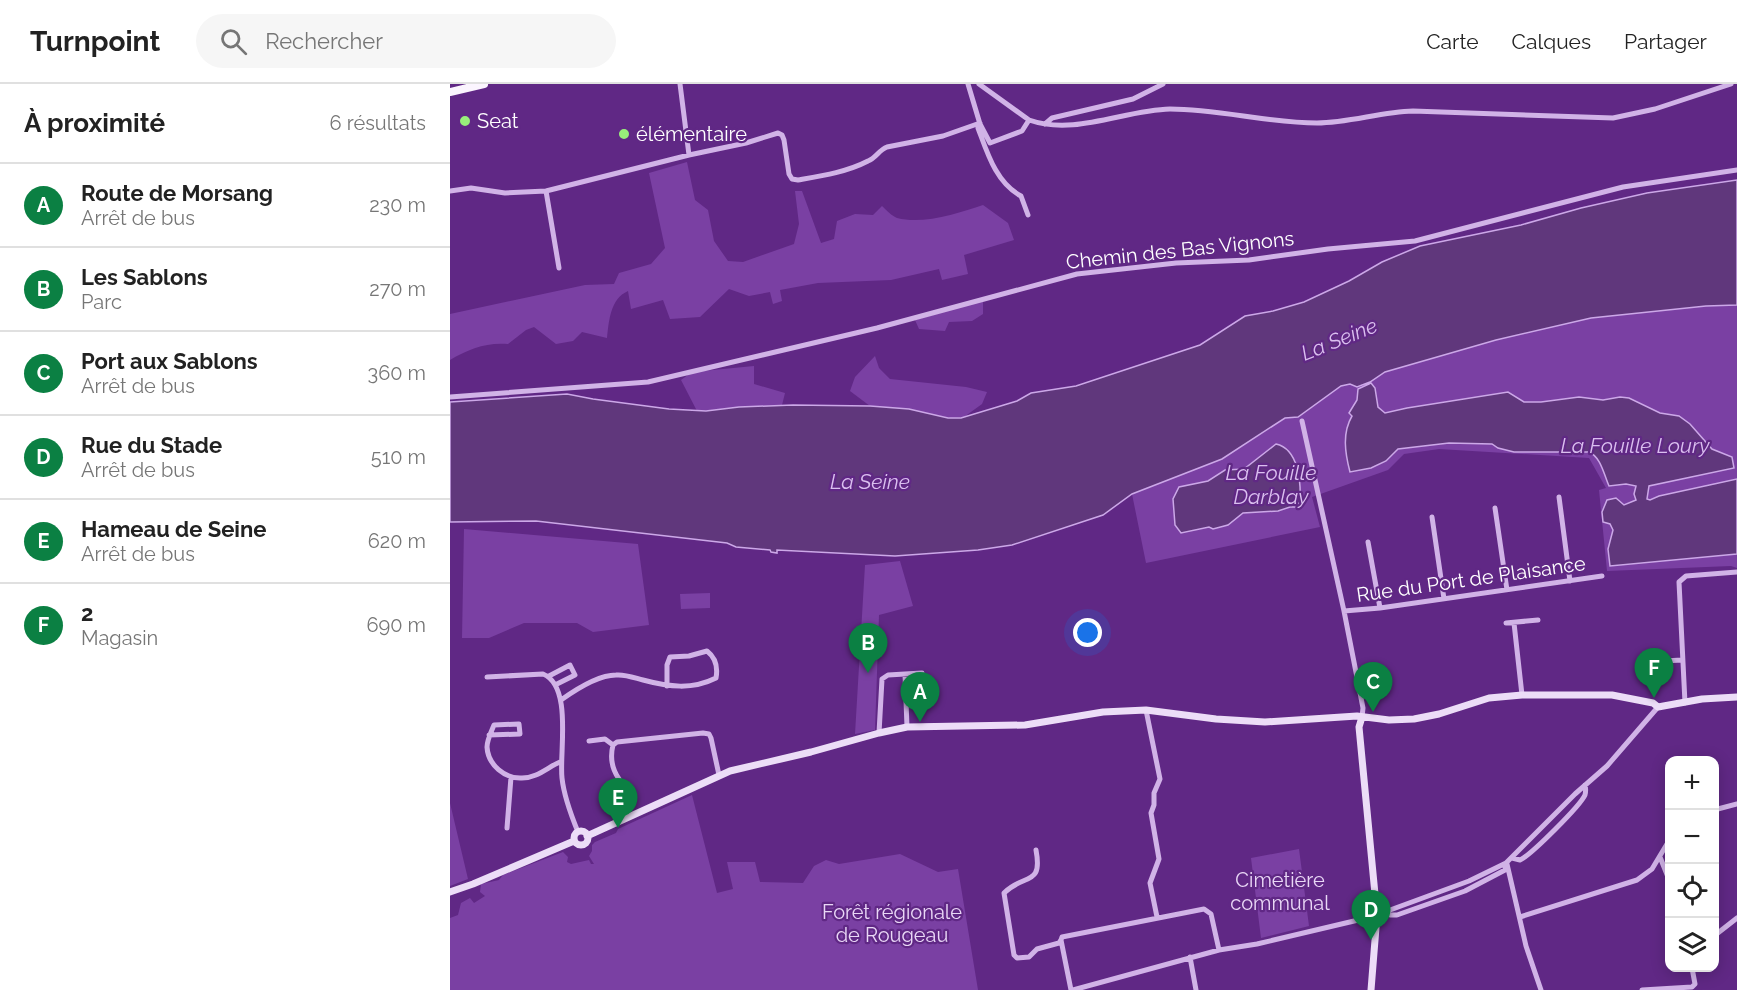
<!DOCTYPE html>
<html lang="fr">
<head>
<meta charset="utf-8">
<style>
  :root { --surface:#fff; --page:#f6f6f6; --text:#222; --muted:#767676; --line:#e0e0e0; --accent:#0b8043 }
  body { margin:0; font-family:Raleway,sans-serif; background:var(--page); color:var(--text) }
  .controls { position:absolute; right:18px; bottom:18px; display:grid; overflow:hidden; border-radius:12px; box-shadow:0 3px 15px #0003 }
  .controls button { width:54px; height:54px; display:grid; place-items:center; padding:0; border:0; border-bottom:2px solid var(--line); background:var(--surface); color:var(--text); font:30px sans-serif }
  .you { position:absolute; left:638px; top:549px; width:21px; height:21px; margin:-15px; border:4px solid #fff; border-radius:50%; background:#1a73e8; box-shadow:0 0 0 9px #1a73e833 }
  .badge { display:grid; place-items:center; width:39px; height:39px; border-radius:50%; background:var(--accent); color:#fff; font-size:20px; font-weight:700 }
  .pin { position:absolute; translate:-50% -50px; filter:drop-shadow(0 2px 3px #0008) }
  .pin::after { content:''; position:absolute; top:32px; width:21px; height:18px; background:inherit; clip-path:polygon(0 0,100% 0,50% 100%) }
  .list { margin:0; padding:0; list-style:none }
  h2 { display:flex; justify-content:space-between; align-items:center; height:78px; margin:0; padding:0 24px; font-size:26px }
  h2 small { font-size:20px; font-weight:400; color:var(--muted) }
  .list li { display:grid; grid-template-columns:39px 1fr auto; gap:18px; align-items:center; box-sizing:border-box; height:84px; padding:0 24px; border-top:2px solid var(--line) }
  .list b { display:block; font-size:22px; white-space:nowrap }
  .list p { margin:0; font-size:20px; white-space:nowrap; color:var(--muted) }
  .list em { font-size:20px; font-style:normal; color:var(--muted) }
  .icon { flex:none; width:33px; height:33px; fill:none; stroke:currentColor; stroke-width:2; stroke-linecap:round; stroke-linejoin:round }
  .map { position:relative; flex:none; width:1287px; height:906px; overflow:hidden }
  header { display:flex; align-items:center; gap:36px; box-sizing:border-box; height:84px; padding:0 30px; background:var(--surface); border-bottom:2px solid var(--line) }
  header strong { font-size:28px }
  nav { display:flex; gap:33px; margin-inline-start:auto; font-size:21px }
  .search { width:420px; height:54px; background:var(--page); display:flex; align-items:center; gap:15px; box-sizing:border-box; padding:0 21px; border-radius:33px; color:var(--muted); font-size:22px }
  main { display:flex }
  aside { flex:1; background:var(--surface) }
  .map>svg:first-child { display:block }
</style>
</head>
<body>
<header>
<strong>Turnpoint</strong>
<div class="search"><svg class="icon" aria-label="search" viewBox="0 0 24 24"><circle cx="10" cy="10" r="6"/><path d="M15 15l6 6"/></svg>Rechercher</div>
<nav><a>Carte</a><a>Calques</a><a>Partager</a></nav>
</header>
<main>
<aside>
<h2>À proximité<small>6 résultats</small></h2>
<ul class="list">
<li><span class="badge">A</span><div><b>Route de Morsang</b><p>Arrêt de bus</p></div><em>230 m</em></li>
<li><span class="badge">B</span><div><b>Les Sablons</b><p>Parc</p></div><em>270 m</em></li>
<li><span class="badge">C</span><div><b>Port aux Sablons</b><p>Arrêt de bus</p></div><em>360 m</em></li>
<li><span class="badge">D</span><div><b>Rue du Stade</b><p>Arrêt de bus</p></div><em>510 m</em></li>
<li><span class="badge">E</span><div><b>Hameau de Seine</b><p>Arrêt de bus</p></div><em>620 m</em></li>
<li><span class="badge">F</span><div><b>2</b><p>Magasin</p></div><em>690 m</em></li>
</ul>
</aside>
<div class="map">
<svg width="1287" height="906" viewBox="0 0 1287 906">
  <rect width="100%" height="100%" fill="#602885"/>
  <path fill="#7a40a3" d="M237,78l8,38 13,10 6,31 14,20 15,1 51,-18 5,-20 -4,-33h7l19,52 13,-4 3,-18 18,-7 18,1 9,-9c4,4 10,10 15,12 26,7 62,-5 86,-13l25,18 6,17 -50,15 4,19 -26,6 -3,-11 -48,11 -73,3 -38,7 2,11 -9,3 -3,-12 -21,4 -20,-7 -29,28 -30,2 -7,-19 -32,9 -3,-18c-18,8 -19,30 -21,47l-25,-6 -9,9 -17,3 -22,-17 -8,3 -18,14c-21,-2 -40,5 -58,16v-46l135,-29 29,-1 5,-11 32,-9 14,-16 -16,-75z
    M533,217v13l-11,7 -23,1 -4,9 -26,-2 -4,-9z
    M1287,221v263l-6,-2 -124,5 -8,-81 7,-2 -17,-30 -150,-9 -35,5 -16,16 -76,27 8,30 -174,36 -14,-69 90,-35 64,-41 12,-2 43,-30 9,-2 8,3 12,-5 15,-10 111,-32 95,-22 115,-12z
    M425,272l4,12 11,11 76,8 21,5 -5,12 -18,13 -13,1 -42,-8 -39,-4 -20,-15 5,-14z
    M304,282v18l31,9 -3,12 -85,6 -16,-31 11,-8z
    M14,445l174,15 11,81 -56,7 -16,-9h-53l-35,15h-27z
    M450,477l13,45 -34,9 -4,115 -20,4 10,-169z
    M260,509v15l-29,1 -1,-15z
    M242,711l25,98 16,-4 -6,-27h28l5,20 43,1 11,-17 12,-6 13,4 61,-10 38,18 20,-3 20,121h-528v-72l8,-3 3,-12 9,-5 4,5 11,-7 -5,-4 1,-8 18,-4 4,-5 60,-23 5,5 -1,5 4,2 18,-4 2,4h3l-5,-8 3,-5v-6l3,-3 21,-9 2,-4z
    M0,719l18,76 -18,7z
    M849,765l10,77 -48,12 -10,-80z"/>
  <path fill="#60377c" stroke="#cca8e8" stroke-width="1.5" d="M1287,96v125l-31,1 -115,12 -95,22 -111,32 -15,10 -13,5 -7,-3 -9,2 -43,31 -13,1 -63,41 -90,35 -29,21 -91,30 -34,5 -83,6 -118,-6v3l-6,-1 -1,-2 -34,-3 -9,-4 -191,-22 -86,1v-120l117,-8 26,5 76,10 37,2 33,-4 54,-2 77,1 39,3 39,9h13l56,-17 14,-8 45,-7 124,-41 45,-29 28,-5 31,-9 45,-21 33,-19 38,-16 101,-21 60,-17 66,-15z
    M921,299l4,5 3,19 7,6 22,-5 101,-16 16,10h17l38,-5 24,3 17,-3 9,1 31,15 19,3 11,8 22,25 20,8 2,11 -85,18 -2,13 3,1 9,-4 78,-17v75l-127,12 -2,-17 5,-19 -3,-6 -7,-2 -1,-10 5,-12 9,-2 8,7 12,-5 -2,-6 2,-8 -10,-2 -17,2c-5,-11 -8,-29 -20,-34h-75l-16,-4 -6,-4 -43,-1 -51,6 -12,12 -15,7 -21,4c-5,-19 -8,-39 2,-56l-3,-3 8,-13 1,-11z
    M826,360c23,5 25,39 24,58l-5,5h-5l-12,4 -35,2 -15,12 -15,4 -4,-2 -28,6 -6,-8 -2,-26 6,-12 29,-6 17,-11 19,-1z"/>
  <g fill="none" stroke-linecap="round" stroke-linejoin="round">
    <path stroke="#d1b3e7" stroke-width="5" d="M230,0l9,71
      M518,0l12,40 -2,4c9,24 18,55 43,68l7,19
      M529,0l50,36c46,16 95,-10 141,-11 50,0 97,14 147,14 32,0 63,-11 96,-12l200,7 42,-9 76,-25
      M530,40l10,19 32,-12 7,-11
      M595,40l7,-6 81,-19 30,-15
      M0,107l21,-3 34,5 41,-2 143,-36 57,-12 32,-10 4,2 2,5 5,34 3,5 6,1c23,-4 49,-8 70,-19 8,-3 11,-11 19,-14l56,-11 37,-13
      M96,107l13,77
      M0,313l198,-15 229,-54 200,-54 99,-11 73,-3 79,-11 87,-8 208,-54 114,-17
      M852,337l42,190 19,97 -1,9
      M1109,413l11,84
      M1045,424l12,82
      M982,433l12,82
      M918,458l12,66
      M894,527l36,-3 222,-32
      M1056,539l32,-3
      M1064,539l8,72
      M1196,578l36,-2
      M455,590l2,53
      M99,592l21,-11 5,10 -20,10
      M37,593l56,-3c30,12 16,79 19,104 2,19 9,37 16,54
      M111,616c14,-10 37,-25 55,-25 9,-1 19,3 27,5 26,7 49,10 73,-2 2,-11 0,-20 -9,-27l-18,5 -19,1 -3,8v21
      M1235,619l-6,-121 7,-6 51,-4
      M696,626l14,69 -6,14v12l-3,8 8,46 -9,24 7,34
      M429,649l3,-54 6,-4 34,-2
      M39,651l31,-1 -1,-10 -25,1c-3,7 -7,15 -7,22 1,18 18,32 35,31 15,0 26,-11 38,-16
      M139,657l16,-2 8,6
      M169,695c-7,-10 -9,-22 -6,-34l4,-3 86,-9 6,1 2,4 8,37
      M1264,726l23,-6
      M57,744l4,-51
      M586,766c7,37 -12,23 -32,43l10,62 3,3 12,-1 8,-8 22,-6 2,-3
      M1210,773l10,25
      M1062,774l8,2c11,-5 60,-54 65,-65 1,-4 1,-6 0,-10
      M1057,780l19,82 15,44
      M938,827l2,4h7l68,-24 40,-21 1,-7
      M1070,833l117,-37 15,-11 18,-30
      M1264,852l23,-18
      M740,873l6,33
      M621,906l-10,-50 1,-3 142,-28 7,5 8,36
      M623,906l146,-40 38,-6 114,-27 98,-36 37,-18 69,-69 32,-28 51,-59
      M1192,906l50,-3 3,-3 -3,-16"/>
    <path stroke="#ecddf7" stroke-width="7" d="M912,633l-3,10 18,188 -6,75
      M124 754a7 7 0 1 1 14 0a7 7 0 1 1-14 0Z
      M137,752l143,-65 81,-19 68,-19 28,-6 118,-2 78,-13 43,-2 70,9 49,3 92,-6 32,4 25,-1 25,-5 50,-16 33,-3h90l41,8 5,4 44,-8 35,-2
      M0,808l23,-8 101,-43"/>
    <path stroke="#fbf5fe" stroke-width="8" d="M0,8l34,-8"/>
  </g>
  <g fill="#98ef7a" stroke="#602885" stroke-width="2">
    <circle cx="15" cy="37" r="6"/>
    <circle cx="174" cy="50" r="6"/>
  </g>
  <g text-anchor="middle" dominant-baseline="central" stroke-width="4.5" stroke-linejoin="round" paint-order="stroke">
    <g font-size="20" fill="#fff" stroke="#602885" text-anchor="start">
      <text x="27" y="37">Seat</text>
      <text x="186" y="50">élémentaire</text>
    </g>
    <g font-size="20" fill="#fff" stroke="#602885">
      <text transform="translate(730 166) rotate(-6)">Chemin des Bas Vignons</text>
      <text transform="translate(1021 495) rotate(-8)">Rue du Port de Plaisance</text>
    </g>
    <g font-size="20" fill="#e9d7f6" stroke="#602885">
      <text x="830" y="796">Cimetière<tspan x="830" dy="23">communal</tspan></text>
      <text x="442" y="828">Forêt régionale<tspan x="442" dy="23">de Rougeau</tspan></text>
    </g>
    <g font-size="21" font-style="italic" fill="#dabfef" stroke="#602885">
      <text transform="translate(889 255) rotate(-22)">La Seine</text>
      <text x="1185" y="361">La Fouille Loury</text>
      <text x="821" y="388">La Fouille<tspan x="821" dy="24">Darblay</tspan></text>
      <text x="420" y="397">La Seine</text>
    </g>
  </g>
</svg>
<div class="controls">
<button>+</button>
<button>−</button>
<button><svg class="icon" aria-label="locate" viewBox="0 0 24 24"><circle cx="12" cy="12" r="6"/><path d="M12 2v4M12 18v4M2 12h4M18 12h4"/></svg></button>
<button><svg class="icon" aria-label="layers" viewBox="0 0 24 24"><path d="M12 4l9 5-9 5-9-5zM3 14l9 5 9-5"/></svg></button>
</div>
<div class="you"></div>
<div class="pin badge" style="left:470px;top:638px">A</div>
<div class="pin badge" style="left:418px;top:589px">B</div>
<div class="pin badge" style="left:923px;top:628px">C</div>
<div class="pin badge" style="left:921px;top:856px">D</div>
<div class="pin badge" style="left:168px;top:744px">E</div>
<div class="pin badge" style="left:1204px;top:614px">F</div>
</div>
</main>
</body>
</html>
